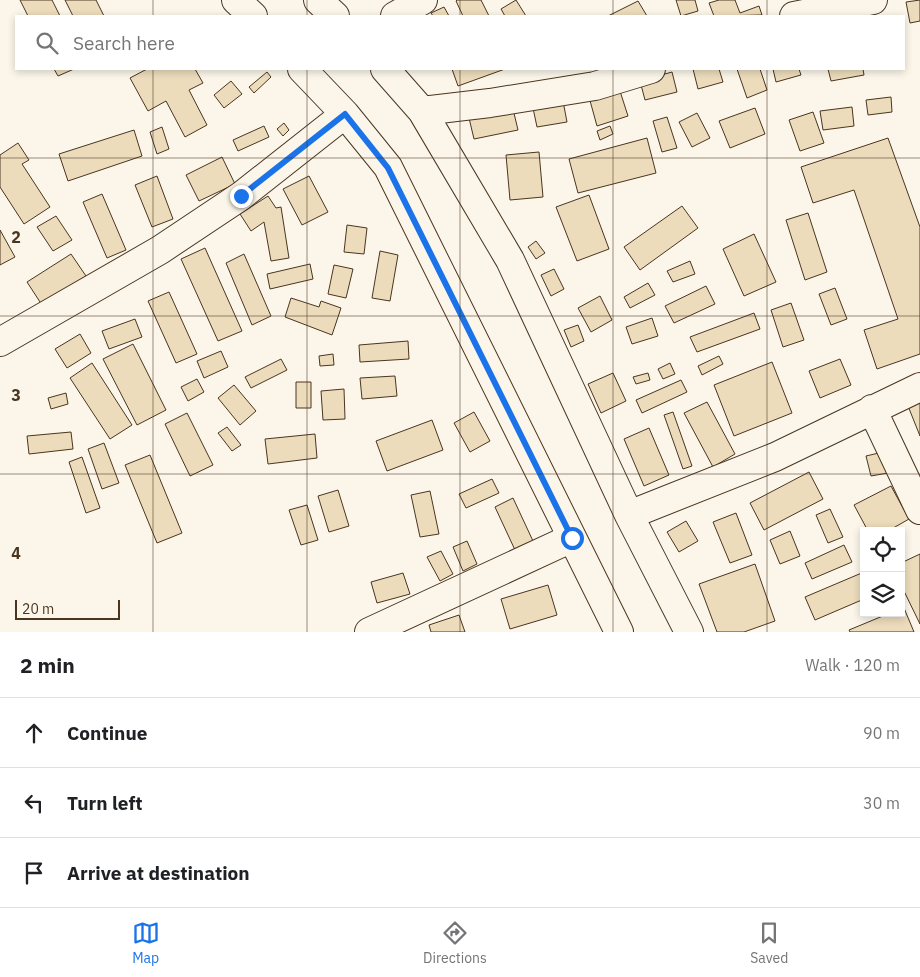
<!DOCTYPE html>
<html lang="en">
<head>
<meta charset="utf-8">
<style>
  :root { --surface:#fff; --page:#f6f6f6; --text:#202124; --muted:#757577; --line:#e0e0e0; --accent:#1a73e8 }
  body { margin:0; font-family:"IBM Plex Sans",sans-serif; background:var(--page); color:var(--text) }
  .controls { position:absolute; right:15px; bottom:15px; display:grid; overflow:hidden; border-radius:0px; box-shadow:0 2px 8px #0003 }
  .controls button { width:45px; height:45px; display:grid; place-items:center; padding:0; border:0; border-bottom:1px solid var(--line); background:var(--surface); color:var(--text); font:25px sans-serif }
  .scale { position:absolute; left:15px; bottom:12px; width:105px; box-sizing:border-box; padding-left:5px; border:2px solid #4a3520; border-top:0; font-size:14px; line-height:18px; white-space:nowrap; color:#4a3520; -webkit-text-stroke:4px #fbf6e9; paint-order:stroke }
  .stop { position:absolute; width:15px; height:15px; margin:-11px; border:4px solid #1a73e8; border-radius:50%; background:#fff }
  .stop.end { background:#1a73e8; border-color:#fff; box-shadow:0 1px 5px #0008 }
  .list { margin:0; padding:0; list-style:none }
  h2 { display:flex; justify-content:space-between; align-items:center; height:65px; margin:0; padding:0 20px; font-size:21px }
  h2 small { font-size:16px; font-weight:400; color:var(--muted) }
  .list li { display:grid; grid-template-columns:32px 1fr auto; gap:15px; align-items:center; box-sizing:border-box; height:70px; padding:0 20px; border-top:1px solid var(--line) }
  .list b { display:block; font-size:19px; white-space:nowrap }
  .list em { font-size:16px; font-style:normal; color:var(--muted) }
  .icon { flex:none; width:28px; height:28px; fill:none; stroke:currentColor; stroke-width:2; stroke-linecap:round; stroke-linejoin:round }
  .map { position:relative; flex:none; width:920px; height:632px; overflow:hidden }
  .search { position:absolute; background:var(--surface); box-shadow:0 2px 8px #0003; left:15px; right:15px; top:15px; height:55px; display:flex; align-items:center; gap:12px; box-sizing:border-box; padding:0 18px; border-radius:0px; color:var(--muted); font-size:19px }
  .sheet { height:275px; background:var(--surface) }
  nav { display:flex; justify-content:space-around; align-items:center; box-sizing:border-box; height:70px; border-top:1px solid var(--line); background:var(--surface); font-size:14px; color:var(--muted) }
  nav a { display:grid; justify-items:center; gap:2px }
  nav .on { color:var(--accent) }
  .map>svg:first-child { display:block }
</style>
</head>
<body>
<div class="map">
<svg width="920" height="632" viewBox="0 0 920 632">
  <rect width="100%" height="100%" fill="#fbf6e9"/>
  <path fill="#ecdcbc" stroke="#4a3520" d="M20,0h32l8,16h-32z
    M65,0h31l8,16h-31z
    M457,0h24l8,16h-26l-7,-15z
    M516,0l10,16h-21l-4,-7z
    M676,0h19l3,11 -17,5z
    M719,0h16l5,13 19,-7 3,9 -48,1 -5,-13z
    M920,0v21l-10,2 -4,-21z
    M638,1l9,15h-39z
    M444,7l5,9h-16l-2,-3z
    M54,69h20l-16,7z
    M147,69h48l8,14 -14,7 18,35 -22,12 -19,-36 -18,10 -18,-33z
    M452,69h53l-47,17z
    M693,69h26l4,13 -25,7z
    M737,69h23l7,21 -20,8z
    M773,69h26l2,6 -25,7z
    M828,69h35l1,6 -33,6z
    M267,72l4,5 -17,16 -5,-6z
    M672,72l5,20 -32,8 -5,-19z
    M231,81l11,13 -18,14 -10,-13z
    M619,88l9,28 -31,10 -8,-29z
    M891,97l1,15 -24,3 -2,-15z
    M563,101l4,21 -30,5 -4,-19z
    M852,107l2,19 -31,4 -3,-19z
    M755,108l10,26 -35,14 -11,-27z
    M513,109l5,21 -44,9 -5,-21z
    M813,112l11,31 -24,8 -11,-31z
    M697,113l13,25 -18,9 -13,-25z
    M667,117l10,31 -15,4 -9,-31z
    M284,123l5,7 -6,6 -6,-7z
    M264,126l5,11 -31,14 -5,-11z
    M610,126l3,8 -13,6 -3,-9z
    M162,127l7,22 -12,5 -7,-22z
    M134,130l8,26 -74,25 -9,-27z
    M647,138l9,35 -78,20 -9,-34z
    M888,138l32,89v127l-43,15 -13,-39 34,-11 -44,-129 -41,13 -12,-36z
    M18,143l11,17 -7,4 28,43 -26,17 -24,-37v-32z
    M539,152l4,45 -33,3 -4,-45z
    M222,157l13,27 -36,17 -13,-26z
    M157,176l16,43 -21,8 -17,-42z
    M309,176l19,36 -26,13 -19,-36z
    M102,194l24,56 -19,8 -24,-56z
    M589,195l20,54 -32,12 -21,-54z
    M268,196l8,12 5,-1 8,51 -18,3 -7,-39 -13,9 -11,-17z
    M682,206l16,22 -58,42 -16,-23z
    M808,213l19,59 -22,8 -19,-60z
    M56,216l16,24 -19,11 -16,-24z
    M347,225l20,3 -3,26 -20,-2z
    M0,230l15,27 -15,8z
    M754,234l22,48 -32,14 -21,-47z
    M536,241l9,12 -9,6 -8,-12z
    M205,248l37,83 -24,10 -37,-82z
    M380,251l18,4 -8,46 -18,-3z
    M71,254l15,22 -44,29 -15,-23z
    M244,254l27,62 -19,9 -26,-62z
    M690,261l5,13 -22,8 -6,-11z
    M310,264l3,15 -43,10 -3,-15z
    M334,265l19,4 -7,29 -18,-4z
    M554,269l10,20 -13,7 -10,-21z
    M648,283l7,12 -25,13 -6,-11z
    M706,286l9,18 -41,19 -9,-17z
    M835,288l12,31 -16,6 -12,-31z
    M169,292l28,62 -21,9 -28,-62z
    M600,296l12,24 -21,12 -13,-24z
    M291,298l28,9 2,-6 20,7 -9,27 -47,-18z
    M791,303l13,37 -21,7 -12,-37z
    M754,313l6,16 -63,23 -7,-15z
    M652,318l6,18 -26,8 -6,-17z
    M135,319l7,18 -33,12 -7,-18z
    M578,325l6,16 -13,6 -7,-17z
    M80,334l11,19 -24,15 -12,-19z
    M408,341l1,18 -49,3 -1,-17z
    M133,344l33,66 -29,15 -34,-66z
    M221,351l7,16 -24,11 -7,-17z
    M333,354l1,11 -14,1 -1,-10z
    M719,356l4,8 -21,11 -4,-9z
    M281,359l6,11 -36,18 -6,-11z
    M840,359l11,26 -31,13 -11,-27z
    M772,362l20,51 -58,23 -20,-51z
    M92,363l40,62 -22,14 -40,-61z
    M670,363l5,11 -12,5 -5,-10z
    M613,373l13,28 -25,12 -13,-29z
    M648,373l2,7 -14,4 -3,-7z
    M395,376l2,20 -35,3 -2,-21z
    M197,379l7,13 -16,9 -7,-14z
    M681,380l6,12 -45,21 -6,-13z
    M296,382h15v26h-15z
    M234,385l22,26 -16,14 -22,-27z
    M344,389l1,30 -22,1 -2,-29z
    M66,393l2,11 -17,5 -3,-11z
    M707,402l28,52 -22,13 -29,-54z
    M920,402v34l-12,-30z
    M474,412l16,29 -20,11 -16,-29z
    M673,412l19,54 -9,3 -19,-54z
    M187,413l26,52 -23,11 -25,-52z
    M432,420l11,30 -56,21 -11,-30z
    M227,427l14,18 -9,6 -14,-18z
    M649,428l20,47 -25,11 -20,-47z
    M71,432l2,17 -44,5 -2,-18z
    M315,434l2,24 -49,6 -3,-25z
    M104,443l15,40 -17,6 -14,-40z
    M883,452l5,21 -17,3 -5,-20z
    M150,455l32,78 -25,10 -32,-78z
    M82,457l18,51 -14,5 -17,-51z
    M809,472l14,27 -59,31 -14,-27z
    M492,479l7,14 -33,15 -7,-14z
    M891,486l18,33 -21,12h-20l-14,-26z
    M338,490l11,36 -20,6 -11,-36z
    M430,491l9,43 -19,3 -9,-42z
    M513,498l20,43 -18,9 -20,-43z
    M307,505l11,35 -17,5 -12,-35z
    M830,509l13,28 -15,6 -12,-28z
    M736,513l16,42 -22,8 -17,-41z
    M686,521l12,20 -19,11 -12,-20z
    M790,531l10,25 -20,8 -10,-24z
    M467,541l10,23 -14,7 -10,-24z
    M844,545l8,17 -40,17 -7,-16z
    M441,551l12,23 -13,7 -13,-24z
    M920,554v70l-19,-39v-22z
    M755,564l20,57 -31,11h-27l-18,-48z
    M864,572v27l-49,21 -10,-23z
    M403,573l7,21 -33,9 -6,-21z
    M548,585l9,30 -47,14 -9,-30z
    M904,608l10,24h-64l-1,-2 41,-17h11v-4z
    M459,615l6,17h-34l-2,-7z"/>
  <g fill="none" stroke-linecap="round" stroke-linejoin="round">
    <g stroke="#4a3520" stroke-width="30">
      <path id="minor" d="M236,0l17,16
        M318,0l17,16
        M395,16l28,-16
        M794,16l79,-16
        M302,69l43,45 43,53 231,465
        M385,69l37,42 88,149 119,255 60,117
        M422,111l68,-8 105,-17 56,-17
        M0,342l160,-92 81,-54 104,-82
        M872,409l48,101
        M629,515l146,-58 145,-70
        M369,632l203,-94"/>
    </g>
    <use href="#minor" stroke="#fbf6e9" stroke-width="28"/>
  </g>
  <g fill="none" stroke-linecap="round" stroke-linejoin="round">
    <path stroke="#1a73e8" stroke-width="6" d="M241,196l104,-82 43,54 184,370"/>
  </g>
  <path fill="none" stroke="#4a3520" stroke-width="1" stroke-opacity="0.55" d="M153,0v16M307,0v16M460,0v16M613,0v16M767,0v16M153,69v563M307,69v563M460,69v563M613,69v563M767,69v563M0,158h920M0,316h920M0,474h920"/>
  <g font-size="16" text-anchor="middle" font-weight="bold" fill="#4a3520" stroke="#fbf6e9" stroke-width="4" stroke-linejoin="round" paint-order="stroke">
    <text x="16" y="243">2</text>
    <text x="16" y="401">3</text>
    <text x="16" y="559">4</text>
  </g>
</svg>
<div class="controls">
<button><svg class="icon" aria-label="locate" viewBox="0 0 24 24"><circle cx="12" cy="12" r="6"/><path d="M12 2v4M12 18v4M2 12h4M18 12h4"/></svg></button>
<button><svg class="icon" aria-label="layers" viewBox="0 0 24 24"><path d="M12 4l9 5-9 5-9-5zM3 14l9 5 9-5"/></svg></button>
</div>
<div class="scale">20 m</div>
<div class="stop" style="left:572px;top:538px"></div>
<div class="stop end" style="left:241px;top:196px"></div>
<div class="search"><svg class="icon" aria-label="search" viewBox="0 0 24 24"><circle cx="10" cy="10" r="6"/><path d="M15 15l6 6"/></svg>Search here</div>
</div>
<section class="sheet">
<h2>2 min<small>Walk · 120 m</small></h2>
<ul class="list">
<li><svg class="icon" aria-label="ahead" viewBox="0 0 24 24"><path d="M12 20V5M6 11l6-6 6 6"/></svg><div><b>Continue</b></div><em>90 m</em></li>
<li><svg class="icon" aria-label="left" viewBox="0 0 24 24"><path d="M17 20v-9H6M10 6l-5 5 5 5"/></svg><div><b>Turn left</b></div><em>30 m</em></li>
<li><svg class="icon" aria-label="arrive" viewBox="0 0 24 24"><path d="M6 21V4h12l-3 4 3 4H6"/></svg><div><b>Arrive at destination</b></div></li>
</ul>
</section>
<nav>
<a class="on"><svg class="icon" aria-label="map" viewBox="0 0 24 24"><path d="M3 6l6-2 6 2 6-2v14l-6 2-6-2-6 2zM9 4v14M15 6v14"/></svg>Map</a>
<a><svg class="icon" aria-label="directions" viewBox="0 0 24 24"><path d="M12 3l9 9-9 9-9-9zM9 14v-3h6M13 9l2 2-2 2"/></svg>Directions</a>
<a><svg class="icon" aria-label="saved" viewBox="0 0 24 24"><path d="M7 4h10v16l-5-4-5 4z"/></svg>Saved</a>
</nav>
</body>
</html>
